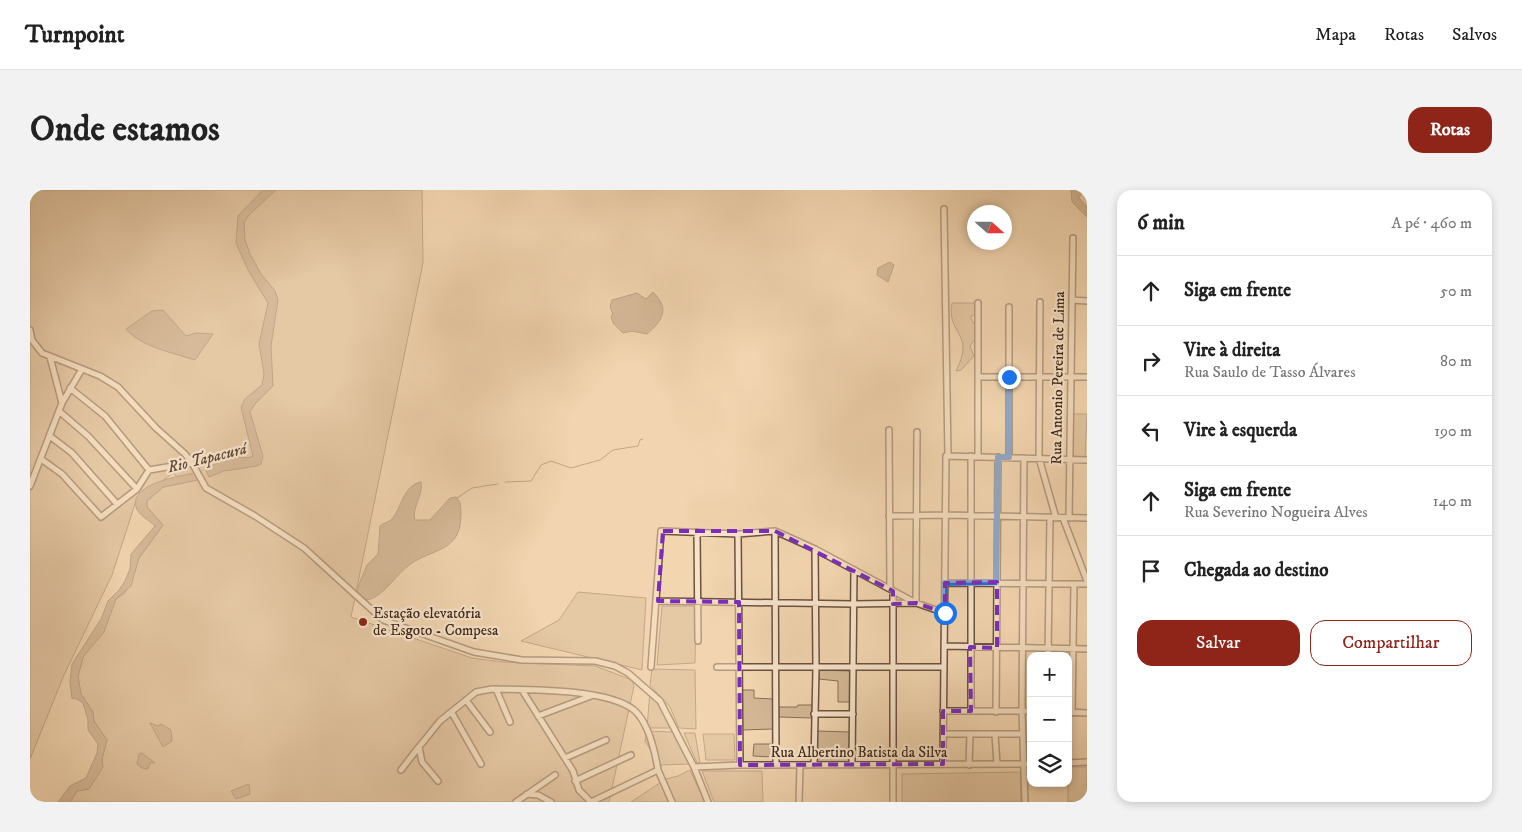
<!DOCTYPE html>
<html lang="pt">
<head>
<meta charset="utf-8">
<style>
  :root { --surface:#fff; --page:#f2f2f2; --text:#222; --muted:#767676; --line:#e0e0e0; --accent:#8f2418 }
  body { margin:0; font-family:"IM FELL DW Pica",serif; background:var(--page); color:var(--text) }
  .controls { position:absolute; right:15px; bottom:15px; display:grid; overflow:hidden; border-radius:10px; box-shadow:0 2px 8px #0003 }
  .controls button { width:45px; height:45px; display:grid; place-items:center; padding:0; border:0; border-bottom:1px solid var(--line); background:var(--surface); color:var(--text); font:25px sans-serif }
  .compass { position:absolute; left:937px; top:15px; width:45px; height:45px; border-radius:50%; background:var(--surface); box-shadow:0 2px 8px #0003; rotate:111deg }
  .stop { position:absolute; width:15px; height:15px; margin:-11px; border:4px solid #1a73e8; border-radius:50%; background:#fff }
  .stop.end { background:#1a73e8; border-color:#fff; box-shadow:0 1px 5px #0008 }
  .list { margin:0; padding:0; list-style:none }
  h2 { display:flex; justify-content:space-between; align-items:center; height:65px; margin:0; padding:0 20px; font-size:21px }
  h2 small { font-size:16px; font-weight:400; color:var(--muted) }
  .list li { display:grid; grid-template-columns:32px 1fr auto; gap:15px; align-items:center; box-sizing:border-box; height:70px; padding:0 20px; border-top:1px solid var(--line) }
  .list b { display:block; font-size:19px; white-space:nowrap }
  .list p { margin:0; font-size:16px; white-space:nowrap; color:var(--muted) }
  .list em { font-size:16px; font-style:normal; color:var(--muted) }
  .actions { display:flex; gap:10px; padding:15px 20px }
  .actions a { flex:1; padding:11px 0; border:1px solid var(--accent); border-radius:15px; text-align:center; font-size:18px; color:var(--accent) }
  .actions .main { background:var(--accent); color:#fff }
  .icon { flex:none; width:28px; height:28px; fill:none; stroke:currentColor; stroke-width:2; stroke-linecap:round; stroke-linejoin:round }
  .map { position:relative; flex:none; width:1057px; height:612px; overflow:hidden; border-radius:15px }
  header { display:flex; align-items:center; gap:30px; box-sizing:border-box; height:70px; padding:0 25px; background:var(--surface); border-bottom:1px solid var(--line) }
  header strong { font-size:24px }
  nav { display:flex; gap:28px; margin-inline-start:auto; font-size:18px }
  .intro { display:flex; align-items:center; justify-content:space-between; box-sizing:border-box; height:120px; padding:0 30px }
  h1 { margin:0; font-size:35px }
  .button { padding:12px 22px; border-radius:15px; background:var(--accent); color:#fff; font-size:18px; font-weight:700 }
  main { display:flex; gap:30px; padding:0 30px }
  aside { flex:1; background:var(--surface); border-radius:15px; box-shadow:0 2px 8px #0003 }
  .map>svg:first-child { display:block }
</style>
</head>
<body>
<header>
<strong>Turnpoint</strong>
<nav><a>Mapa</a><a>Rotas</a><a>Salvos</a></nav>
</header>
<div class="intro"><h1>Onde estamos</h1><a class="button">Rotas</a></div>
<main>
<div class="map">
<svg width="1057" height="612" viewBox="0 0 1057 612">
  <rect width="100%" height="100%" fill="#f2d6b0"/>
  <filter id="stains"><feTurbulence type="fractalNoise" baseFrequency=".004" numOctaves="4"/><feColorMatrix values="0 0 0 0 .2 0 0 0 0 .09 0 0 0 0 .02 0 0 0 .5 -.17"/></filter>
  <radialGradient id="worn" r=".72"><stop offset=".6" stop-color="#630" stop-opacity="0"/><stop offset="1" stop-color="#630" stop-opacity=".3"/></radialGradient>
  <path fill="#d4b896" stroke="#8a6f58" d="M0,0h392l1,73 -72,354 121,41 31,4 92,4 37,14 2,6 -25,116h-539l7,-11 12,-2 13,-22v-8l5,-19 -13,-19 -1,-9 -12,-18 -3,-17 5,-20 12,-16 21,-42 9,-6 14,-35 24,-33 -16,-18v-6l16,-14 21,-4 -11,-10 -37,28 -24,74 -48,100 -34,84z
    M922,113h22l2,11 -6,3 5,8 1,13 -6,8 4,10 -13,14 -5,1c20,-39 -10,-36 -4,-68z
    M1043,224h14l-2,43 -13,-1z
    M548,402l68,6 -4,72 -121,-29 38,-21z
    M632,416h34l-1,57 -38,2z
    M622,479l43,1 1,59 -17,-1 -9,-21 -20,-22z
    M789,480l32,1 -1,31h-12v-21l-19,-2z
    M712,500h12v8l19,1v30l-31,1z
    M620,501l22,37h-25z
    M768,515h14v13l-33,-1v-10h18z
    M617,541l26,1 18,32 -31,1 -15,-24z
    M787,541l33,1v31h-35z
    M654,543h11l5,30h-3z
    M673,544h31l1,26h-29z
    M724,554h18v13l-19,-1z
    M1038,577h19v35h-19z
    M660,580l15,32h-74l35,-23 12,-3z
    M672,581h60l1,31h-49z
    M991,582v30h-119v-28z"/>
  <path fill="#b59a7d" stroke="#866c55" d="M233,0h13l-27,25 -5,8 1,17 5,14 11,20 14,17 3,9 -7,46 2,40 -18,18 -5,8 13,44 -2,8 -4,2 -33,5 -15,6 -4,-9c11,-2 16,-10 27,-11 8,-1 14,3 21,-1l-12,-49 4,-8 17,-14 2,-11 -5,-30 9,-41 -20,-33 -12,-27 2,-27z
    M1041,0h12l-4,8 8,9v10l-15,-15z
    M860,72l4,3 -6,17 -11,-7 1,-7z
    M623,102c17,17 10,28 -6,42l-15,-3 -9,2 -10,-10 -2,-7 2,-2 -3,-7 2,-7 25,-7 9,6z
    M133,120l23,26 10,-3 17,1 -18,26c-21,-7 -54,-13 -69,-31l26,-18z
    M166,283l2,7 -35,7 -16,14v6l16,18 -24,33 -8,28 -15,13 -12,33 -21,25 -5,20 3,17 12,18 1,9 13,19 -5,19 1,8 -14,22 -12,2 -7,11h-12l12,-16 16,-8 11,-25 1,-9 -10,-14v-10l-5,-17 -8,-5 -3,1 -2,-17 2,-18 29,-45 7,-18 11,-11 6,-9 5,-12 1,-15 24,-28c-6,-6 -17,-11 -19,-19 -7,-23 46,-32 60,-34z
    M391,292c3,13 -10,26 -6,38h15l20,-22 6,-1c5,4 5,11 5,17 0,40 -29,33 -53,52 -13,10 -25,31 -41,34l-10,-7v-4l10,-24 11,-11 2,-28c3,-3 7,-3 11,-6 11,-11 11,-34 30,-38z
    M120,533l8,3 3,-2 10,6 1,11 -9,6z
    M112,563l13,10h-5l-2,6 -6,-1 -5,-4 2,-10z
    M219,594l1,10 -14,5 -5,-8z"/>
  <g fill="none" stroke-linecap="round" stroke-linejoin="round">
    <path stroke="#866c55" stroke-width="1" d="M475,292l26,-1 10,-16 10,-4 20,7 29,-8 13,-10 25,-4 2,-6 3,-1
      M427,308l15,-10 26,-4"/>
    <g stroke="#6c523f" stroke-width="8">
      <path id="minor" d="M914,19l4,247
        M1042,110l15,1
        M1010,112l-1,156 17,60
        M948,113v153
        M0,140l2,10 10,13 58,23 18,11 38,41 29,26 7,9 14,25 49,28 49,32 79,72 91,32 48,8 73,1 20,5 13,7 32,28 34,66 14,35
        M20,167l12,46
        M948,187h109
        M40,198l35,28 44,54
        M30,222l28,24 49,53
        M859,240l1,159
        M21,247l21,16 45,51
        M979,267v-150
        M994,268l-2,253 3,91
        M11,269l21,15 39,43 36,-28 12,-19 43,-7
        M0,296l32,-83 20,-34
        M859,326l57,-1 141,3
        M1033,328l24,63
        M1039,328l4,-280
        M745,341l1,234
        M667,342l1,109
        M708,344l2,231
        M915,393l142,1
        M863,401v211
        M628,411l195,3 63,-1 1,-171
        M915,456l142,3
        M1018,466l2,-138
        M621,477l10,-136 77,3 37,-3 40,18 101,54 29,10
        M687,477h227
        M466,499l14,33
        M492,500l51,81 6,19 12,12
        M436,510l24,32
        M913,521h88
        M941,521v-255
        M966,522l2,-255
        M1038,522l19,1
        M422,523l29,51
        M1042,523l2,-129
        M784,524h39
        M508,526l53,-20
        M913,544h80
        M965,545l2,29
        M535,568l41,-18
        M1038,573l19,-1
        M822,574l2,-194
        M913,574l3,-308 141,4
        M784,575l2,-97 -1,-119
        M939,575l1,-30
        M664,577l46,-2 291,-1
        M371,580l17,-22
        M408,591l-16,-19 -3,-15 21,-26 36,-29 16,-3c35,1 115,-1 142,21 15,13 21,42 24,60
        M545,591l56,-26
        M497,604l11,1 13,7
        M486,612l39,-27
        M561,612l67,-32 14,32
        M769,612l1,-37"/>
    </g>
    <use href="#minor" stroke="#f7e4cc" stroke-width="5"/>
  </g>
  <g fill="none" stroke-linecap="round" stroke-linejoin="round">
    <path stroke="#1a73e8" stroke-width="6" d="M915,423v-30l51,-1 2,-125h11v-80"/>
  </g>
  <path d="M0 0H1057V612H0ZM633,341h112l118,60v13l23,-1 29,10v-30l52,-1v66l-27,-1 1,64h-28v53l-203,1 -1,-163 -81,-1z" fill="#f2d6b0" fill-opacity=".55" fill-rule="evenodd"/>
  <path fill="none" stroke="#7b2cbf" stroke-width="4" stroke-dasharray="10 6" stroke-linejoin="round" d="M633,341h112l118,60v13l23,-1 29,10v-30l52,-1v66l-27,-1 1,64h-28v53l-203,1 -1,-163 -81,-1z"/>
  <circle fill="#8f2418" stroke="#f7e4cc" stroke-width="2" cx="333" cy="432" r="5"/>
  <g text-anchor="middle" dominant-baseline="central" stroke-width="4.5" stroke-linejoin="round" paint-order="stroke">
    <g font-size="15" fill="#3f2619" stroke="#f7e4cc">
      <text transform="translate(1028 188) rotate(-89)">Rua Antonio Pereira de Lima</text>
      <text x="829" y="562">Rua Albertino Batista da Silva</text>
    </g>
    <g font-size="15" fill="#3f2619" stroke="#f7e4cc" text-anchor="start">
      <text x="343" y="423">Estação elevatória<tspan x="343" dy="17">de Esgoto - Compesa</tspan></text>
    </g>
    <g font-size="16" font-style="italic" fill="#624937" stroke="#f7e4cc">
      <text transform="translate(177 268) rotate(-14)">Rio Tapacurá</text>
    </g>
  </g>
  <rect width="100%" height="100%" filter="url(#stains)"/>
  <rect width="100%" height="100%" fill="url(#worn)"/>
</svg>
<div class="controls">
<button>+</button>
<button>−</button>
<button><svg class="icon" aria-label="layers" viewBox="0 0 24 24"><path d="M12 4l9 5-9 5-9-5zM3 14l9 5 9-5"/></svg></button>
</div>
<svg class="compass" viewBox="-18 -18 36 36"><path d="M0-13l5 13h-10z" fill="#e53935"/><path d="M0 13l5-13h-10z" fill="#767676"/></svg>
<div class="stop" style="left:915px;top:423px"></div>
<div class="stop end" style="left:979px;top:187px"></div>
</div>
<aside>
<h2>6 min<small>A pé · 460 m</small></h2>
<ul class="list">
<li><svg class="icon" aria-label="ahead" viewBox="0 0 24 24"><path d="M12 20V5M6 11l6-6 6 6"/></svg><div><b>Siga em frente</b></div><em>50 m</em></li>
<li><svg class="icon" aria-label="right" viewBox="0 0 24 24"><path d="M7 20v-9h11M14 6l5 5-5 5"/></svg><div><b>Vire à direita</b><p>Rua Saulo de Tasso Álvares</p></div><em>80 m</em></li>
<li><svg class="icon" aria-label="left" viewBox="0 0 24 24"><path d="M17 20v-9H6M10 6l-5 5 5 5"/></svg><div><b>Vire à esquerda</b></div><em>190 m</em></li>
<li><svg class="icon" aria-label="ahead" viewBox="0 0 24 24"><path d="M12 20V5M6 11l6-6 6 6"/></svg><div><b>Siga em frente</b><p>Rua Severino Nogueira Alves</p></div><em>140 m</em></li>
<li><svg class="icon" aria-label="arrive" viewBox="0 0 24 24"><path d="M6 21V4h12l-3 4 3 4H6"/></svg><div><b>Chegada ao destino</b></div></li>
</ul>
<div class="actions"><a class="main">Salvar</a><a>Compartilhar</a></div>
</aside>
</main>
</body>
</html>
